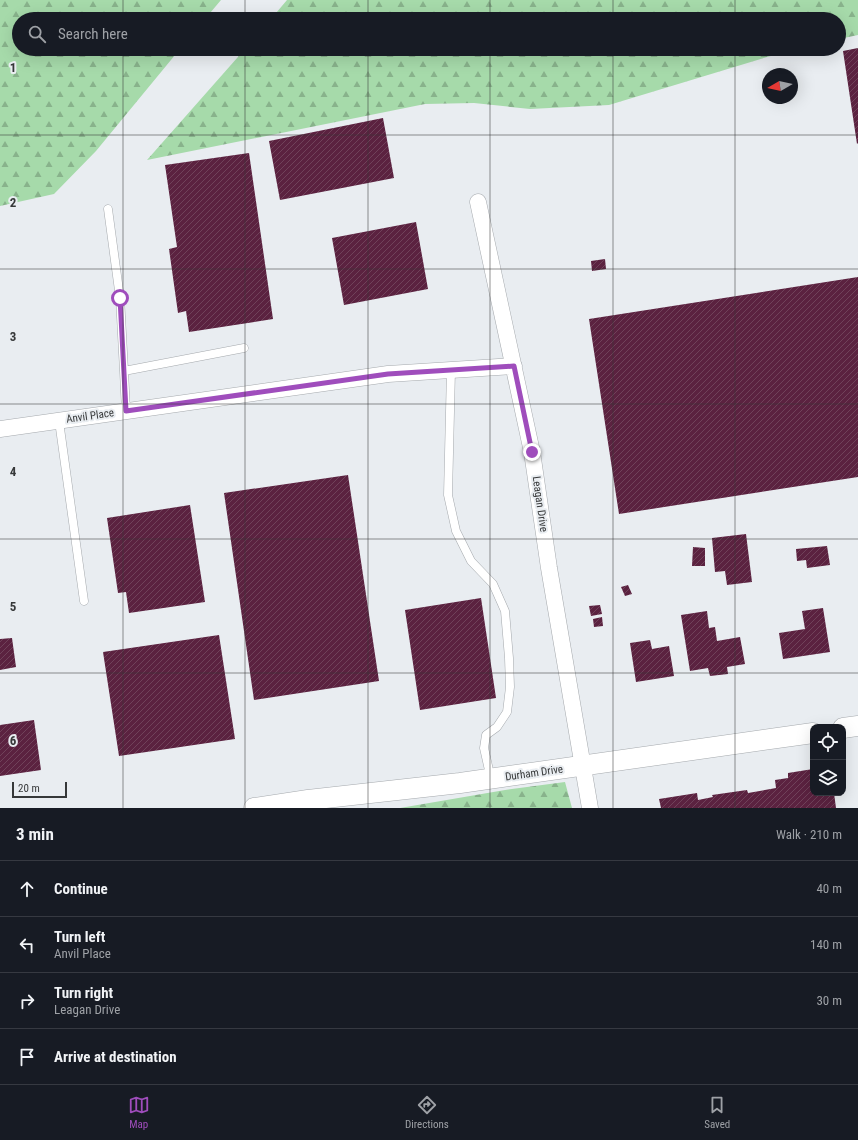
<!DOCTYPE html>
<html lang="en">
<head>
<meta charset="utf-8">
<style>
  :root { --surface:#171b24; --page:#242831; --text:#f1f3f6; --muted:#9ea1a6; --line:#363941; --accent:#9f4dbc }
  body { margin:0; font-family:"Roboto Condensed",sans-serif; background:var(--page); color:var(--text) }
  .controls { position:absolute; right:12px; bottom:12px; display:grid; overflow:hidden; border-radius:8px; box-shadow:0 4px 16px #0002 }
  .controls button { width:36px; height:36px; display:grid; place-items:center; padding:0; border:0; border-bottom:1px solid var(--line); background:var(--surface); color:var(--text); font:20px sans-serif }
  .compass { position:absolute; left:762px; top:68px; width:36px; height:36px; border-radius:50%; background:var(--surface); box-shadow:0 4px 16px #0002; rotate:261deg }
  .scale { position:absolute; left:12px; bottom:10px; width:55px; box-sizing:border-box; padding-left:4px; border:2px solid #363839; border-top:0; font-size:11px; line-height:14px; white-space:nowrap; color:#363839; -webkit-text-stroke:3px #e9edf1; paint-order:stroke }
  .stop { position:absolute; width:12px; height:12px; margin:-9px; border:3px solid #9f4dbc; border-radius:50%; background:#fff }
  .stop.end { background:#9f4dbc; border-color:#fff; box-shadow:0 1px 4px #0008 }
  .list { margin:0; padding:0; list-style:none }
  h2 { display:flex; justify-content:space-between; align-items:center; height:52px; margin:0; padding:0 16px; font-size:17px }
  h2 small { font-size:13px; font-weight:400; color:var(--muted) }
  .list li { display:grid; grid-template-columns:26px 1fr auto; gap:12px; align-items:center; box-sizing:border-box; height:56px; padding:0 16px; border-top:1px solid var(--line) }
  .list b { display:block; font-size:15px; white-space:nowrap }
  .list p { margin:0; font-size:13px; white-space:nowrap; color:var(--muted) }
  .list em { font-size:13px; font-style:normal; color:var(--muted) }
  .icon { flex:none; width:22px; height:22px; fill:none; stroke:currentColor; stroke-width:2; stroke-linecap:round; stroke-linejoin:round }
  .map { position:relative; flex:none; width:858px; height:808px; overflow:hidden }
  .search { position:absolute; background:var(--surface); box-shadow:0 4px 16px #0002; left:12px; right:12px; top:12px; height:44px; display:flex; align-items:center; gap:10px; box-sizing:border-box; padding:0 14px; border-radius:22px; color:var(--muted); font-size:15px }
  .sheet { height:276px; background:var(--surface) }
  nav { display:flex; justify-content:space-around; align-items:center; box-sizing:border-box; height:56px; border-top:1px solid var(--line); background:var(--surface); font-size:11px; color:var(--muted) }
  nav a { display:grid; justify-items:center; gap:2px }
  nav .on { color:var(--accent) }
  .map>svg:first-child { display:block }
</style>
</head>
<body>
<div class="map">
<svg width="858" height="808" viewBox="0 0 858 808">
  <defs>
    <pattern id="forest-firs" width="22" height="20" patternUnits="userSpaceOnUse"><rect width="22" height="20" fill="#a6daaa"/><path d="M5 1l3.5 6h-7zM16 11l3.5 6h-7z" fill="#88b28b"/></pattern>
    <pattern id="building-hatch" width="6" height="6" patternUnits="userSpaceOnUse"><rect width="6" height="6" fill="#5b2240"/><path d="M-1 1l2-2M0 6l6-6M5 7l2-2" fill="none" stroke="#70425a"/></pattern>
  </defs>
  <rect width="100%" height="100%" fill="#e9edf1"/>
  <path fill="url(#forest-firs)" d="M0,0h221l-16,19h-186v30h161l-84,102 -42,43 -54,12z
    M287,0h571v35l-19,4v-20h-568z
    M245,49h554l-32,8 -158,48 -79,4 -56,-6 -49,1 -278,56z
    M565,782l7,26h-172l105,-18z"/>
  <path fill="url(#building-hatch)" d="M858,48v95l-1,1 -14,-93z
    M383,118l11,60 -114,22 -11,-59z
    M249,153l24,166 -84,13 -3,-21 -8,2 -9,-64 8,-2 -12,-82z
    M416,222l12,67 -84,16 -12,-67z
    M605,259l1,10 -14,2 -1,-10z
    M858,277v200l-239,37 -30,-195z
    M348,475l31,206 -125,19 -30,-207z
    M190,505l15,97 -76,11 -3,-21 -8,1 -11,-75z
    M746,534l6,48 -25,3 -2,-14 -10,1 -3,-34z
    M827,546l3,19 -23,3 -1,-8 -9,1 -1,-12z
    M693,547l12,1v18h-13z
    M628,585l4,9 -7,2 -4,-9z
    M481,598l15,100 -76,12 -15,-100z
    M600,605l2,9 -11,2 -2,-10z
    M823,608l7,44 -47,7 -4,-26 26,-4 -3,-18z
    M707,611l2,17 6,-1 2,14 23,-4 5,27 -18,3 1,7 -18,2 -2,-8 -18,3 -9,-56z
    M602,617l1,9 -9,1 -1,-8z
    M219,635l16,104 -116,17 -16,-104z
    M12,638l4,29 -16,3v-31z
    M650,640l2,9 17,-3 5,30 -38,6 -6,-39z
    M34,720l7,50 -41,6v-51z
    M813,769v24h21l2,15h-175l-2,-9 38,-6 1,7 15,-3 -1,-2 35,-5 1,3 28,-5 -1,-8 13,-2v-5z"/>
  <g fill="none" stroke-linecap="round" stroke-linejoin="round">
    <g stroke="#a5a9ad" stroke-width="9">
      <path id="service" d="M108,209l12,89 4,73
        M451,370l-3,125 8,36 15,30 22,23 12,27 4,47 1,29 -3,25 -10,15 -11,8 -2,13 7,31
        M126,411l-2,-40 120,-23
        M59,421l25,180"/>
    </g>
    <g stroke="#a5a9ad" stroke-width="17">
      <path id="minor" d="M478,202l54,250 17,116 41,240
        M0,429l388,-55 126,-8"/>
    </g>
    <g stroke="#a5a9ad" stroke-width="21">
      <path id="tertiary" d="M843,728l15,-2
        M254,808l54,-8 152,-17 353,-50"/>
    </g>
    <use href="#service" stroke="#fff" stroke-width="8"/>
    <use href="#minor" stroke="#fff" stroke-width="16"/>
    <use href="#tertiary" stroke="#fff" stroke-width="20"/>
  </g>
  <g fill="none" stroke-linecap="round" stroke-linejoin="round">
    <path stroke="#9f4dbc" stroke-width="5" d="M120,298l6,113 262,-37 126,-8 18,86"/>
  </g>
  <path fill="none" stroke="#363839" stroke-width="1" stroke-opacity="0.55" d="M123,0v19M245,0v19M368,0v19M490,0v19M613,0v19M735,0v19M123,49v759M245,49v759M368,49v759M490,49v759M613,49v759M735,49v759M0,135h858M0,269h858M0,404h858M0,539h858M0,673h858"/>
  <g text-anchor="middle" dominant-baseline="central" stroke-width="4" stroke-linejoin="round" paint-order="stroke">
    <g font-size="11" fill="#363839" stroke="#e9edf1">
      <text transform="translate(90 416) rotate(-8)">Anvil Place</text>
      <text transform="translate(540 504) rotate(82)">Leagan Drive</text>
      <text transform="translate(534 773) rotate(-8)">Durham Drive</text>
    </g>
  </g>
  <g font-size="13" text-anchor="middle" font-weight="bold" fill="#363839" stroke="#e9edf1" stroke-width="4" stroke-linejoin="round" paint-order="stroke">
    <text x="13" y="72">1</text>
    <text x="13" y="207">2</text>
    <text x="13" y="341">3</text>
    <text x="13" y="476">4</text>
    <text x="13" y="611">5</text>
    <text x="13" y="745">6</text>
  </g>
</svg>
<div class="controls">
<button><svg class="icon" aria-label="locate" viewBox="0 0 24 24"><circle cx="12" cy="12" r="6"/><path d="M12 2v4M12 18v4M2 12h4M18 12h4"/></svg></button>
<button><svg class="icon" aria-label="layers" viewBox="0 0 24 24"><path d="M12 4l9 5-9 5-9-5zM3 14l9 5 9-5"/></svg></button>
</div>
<svg class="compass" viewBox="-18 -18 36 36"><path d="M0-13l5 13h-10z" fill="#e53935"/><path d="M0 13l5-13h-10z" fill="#9ea1a6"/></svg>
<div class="scale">20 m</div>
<div class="stop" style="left:120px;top:298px"></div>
<div class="stop end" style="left:532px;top:452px"></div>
<div class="search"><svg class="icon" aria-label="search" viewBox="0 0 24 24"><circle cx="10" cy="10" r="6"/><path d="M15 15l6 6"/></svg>Search here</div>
</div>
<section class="sheet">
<h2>3 min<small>Walk · 210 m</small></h2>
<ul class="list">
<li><svg class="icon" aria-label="ahead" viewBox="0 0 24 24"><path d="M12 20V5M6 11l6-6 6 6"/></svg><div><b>Continue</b></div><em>40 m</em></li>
<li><svg class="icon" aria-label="left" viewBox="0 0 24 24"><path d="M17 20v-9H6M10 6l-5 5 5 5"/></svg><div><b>Turn left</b><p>Anvil Place</p></div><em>140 m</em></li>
<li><svg class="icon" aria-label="right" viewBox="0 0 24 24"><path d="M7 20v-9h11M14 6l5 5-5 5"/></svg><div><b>Turn right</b><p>Leagan Drive</p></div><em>30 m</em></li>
<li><svg class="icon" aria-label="arrive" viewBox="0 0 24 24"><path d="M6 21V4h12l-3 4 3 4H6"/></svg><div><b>Arrive at destination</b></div></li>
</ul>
</section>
<nav>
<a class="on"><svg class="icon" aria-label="map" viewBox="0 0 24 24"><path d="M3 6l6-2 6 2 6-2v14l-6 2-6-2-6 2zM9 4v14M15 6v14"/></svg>Map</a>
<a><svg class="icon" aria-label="directions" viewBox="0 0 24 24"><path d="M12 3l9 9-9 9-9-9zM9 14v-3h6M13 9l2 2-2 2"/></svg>Directions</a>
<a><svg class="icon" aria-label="saved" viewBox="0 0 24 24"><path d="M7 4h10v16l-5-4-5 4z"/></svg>Saved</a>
</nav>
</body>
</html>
